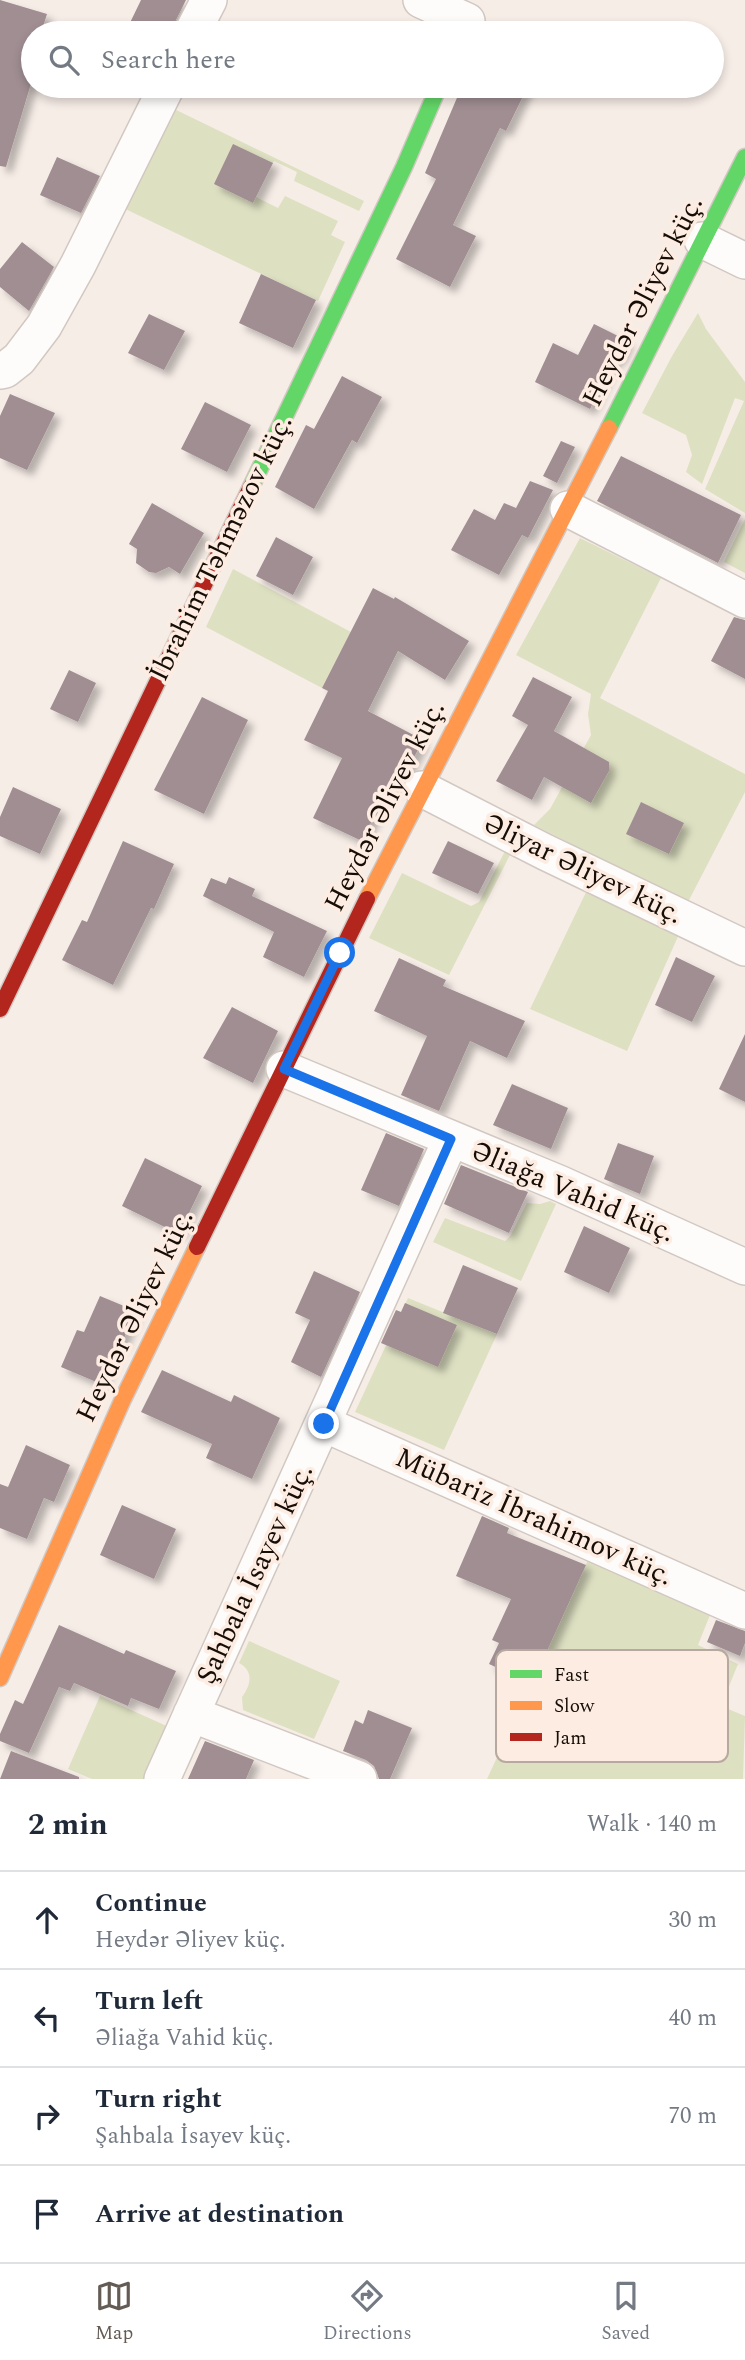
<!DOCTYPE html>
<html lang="en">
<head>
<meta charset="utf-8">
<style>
  :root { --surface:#fff; --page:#f6f6f7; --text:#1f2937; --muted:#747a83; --line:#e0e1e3; --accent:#655b55 }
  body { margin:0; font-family:Spectral,serif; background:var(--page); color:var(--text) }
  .stop { position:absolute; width:21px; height:21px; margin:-16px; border:5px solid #1a73e8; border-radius:50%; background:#fff }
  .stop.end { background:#1a73e8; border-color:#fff; box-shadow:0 2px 7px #0008 }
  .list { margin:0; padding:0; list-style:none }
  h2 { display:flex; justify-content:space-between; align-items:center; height:91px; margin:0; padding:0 28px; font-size:30px }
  h2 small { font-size:23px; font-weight:400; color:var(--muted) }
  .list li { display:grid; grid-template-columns:46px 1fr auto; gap:21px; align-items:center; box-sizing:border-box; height:98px; padding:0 28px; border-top:2px solid var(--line) }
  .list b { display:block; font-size:26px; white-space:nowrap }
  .list p { margin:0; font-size:23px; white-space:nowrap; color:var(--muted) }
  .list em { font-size:23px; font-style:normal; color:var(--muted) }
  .icon { flex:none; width:38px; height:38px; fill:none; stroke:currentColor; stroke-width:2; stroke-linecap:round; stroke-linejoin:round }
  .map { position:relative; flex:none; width:745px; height:1779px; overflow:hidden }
  .search { position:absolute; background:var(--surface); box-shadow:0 4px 10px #0003; left:21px; right:21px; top:21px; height:77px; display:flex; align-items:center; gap:18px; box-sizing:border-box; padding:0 24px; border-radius:38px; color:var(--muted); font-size:26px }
  .sheet { height:483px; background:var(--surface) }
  nav { display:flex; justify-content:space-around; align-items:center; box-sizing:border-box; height:98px; border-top:2px solid var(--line); background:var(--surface); font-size:19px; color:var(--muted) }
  nav a { display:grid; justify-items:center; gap:4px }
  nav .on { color:var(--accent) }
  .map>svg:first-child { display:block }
</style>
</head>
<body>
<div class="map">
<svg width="745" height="1779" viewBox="0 0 745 1779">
  <defs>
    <filter id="shadow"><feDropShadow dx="6" dy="6" stdDeviation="3.5" flood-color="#0004"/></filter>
  </defs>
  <rect width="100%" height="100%" fill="#f7ede7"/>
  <path fill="#dee0c2" d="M168,106l196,95 -5,10 -65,-30 3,-9 -23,-11 -18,36 22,11 7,-12 53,25 -7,14 14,7 -27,59 -199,-95z
    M698,313l8,16 39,53v131l-40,-24 39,-88 -9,-3 -33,86 -16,-12 6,-17 -6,-20 -44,-22 30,-57z
    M745,519v54l-21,-11z
    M580,538l81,40 -61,120 145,76v18l-57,110 -154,-77 16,-16 41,-74 -3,-21 3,-20 -75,-39z
    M233,569l118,63 -29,56 -116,-61z
    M506,849l6,2 -63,124 -80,-37 33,-65 69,33 8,-4z
    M588,888l92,44 -53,119 -97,-42z
    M550,1201l6,3 -35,77 -88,-39 12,-24 60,23 6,-6 16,-32 13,1z
    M408,1298l89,36 -53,116 -89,-38z
    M589,1558l123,52 -14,35 40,19 -17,42 24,10 -2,63h-256z
    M249,1641l91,40 -26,58 -71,-29 -1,-13c9,-12 12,-26 -3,-34z
    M100,1696l69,31 -23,52h-54l-24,-10z"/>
  <path fill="#a08e93" filter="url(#shadow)" d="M0,0l47,14 -6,19h-8v44l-27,90 -6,-1z
    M141,0h45l-12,24 -2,9h-47z
    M462,86h66l-22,45 -6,-3 -47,97 23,11 -26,51 -54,-28 40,-80 -11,-6z
    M233,144l40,19 -20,40 -39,-19z
    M57,157l43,19 -19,37 -41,-18z
    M22,242l32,25 -25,44 -29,-24v-18z
    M261,274l55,26 -23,48 -54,-25z
    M149,314l36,17 -21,39 -36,-17z
    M594,324l34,17 -10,19 -4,-1 -24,50 -55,-27 18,-39 25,12z
    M342,376l40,21 -25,46 -5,-3 -38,69 -39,-22 31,-62 8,4z
    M10,394l45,19 -28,57 -27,-12v-42z
    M205,402l46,23 -24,47 -46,-23z
    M561,441l14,6 -18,36 -14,-7z
    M621,456l120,59 -23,48 -121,-62z
    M530,481l23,9 -25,48 -6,-3 -23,40 -48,-25 23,-41 21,11 9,-17 12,5z
    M152,503l52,30 -24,41 -11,-7 -13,6 -7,-1 -13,-9 1,-14 -8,-5z
    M276,537l37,20 -20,38 -37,-19z
    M373,588l21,11 1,-2 74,44 -24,39 -47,-29 -30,60 55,29 -25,48 -8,-4 -28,57 -49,-23 29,-60 -38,-18 24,-49 -6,-3z
    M734,617l11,3v59l-34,-18z
    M69,670l27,13 -18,39 -28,-13z
    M533,677l39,20 -18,34 55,31v9l-18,32 -47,-26 -12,23 -36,-19 32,-56 -16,-9z
    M202,697l46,23 -44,94 -50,-24z
    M13,787l48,22 -21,45 -40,-18v-19z
    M641,802l43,21 -15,31 -43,-20z
    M123,841l51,23 -20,45 -3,-1 -38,77 -51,-25 20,-40 5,2z
    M448,841l46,22 -16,31 -46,-21z
    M229,877l26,12 -3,7 75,35 -23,46 -41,-20 11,-25 -71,-36 8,-18 15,6z
    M676,957l39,19 -23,46 -37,-17z
    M399,958l47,22 -3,6 82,35 -18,37 -37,-17 -31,70 -38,-16 26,-59 -53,-25z
    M232,1007l46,24 -25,52 -50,-25z
    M745,1034v68l-26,-13z
    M512,1084l56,24 -17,41 -58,-24z
    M386,1133l38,16 -25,57 -38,-16z
    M618,1143l36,13 -14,38 -36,-15z
    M145,1158l57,28 -23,48 -57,-28z
    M461,1165l67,27 -19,41 -65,-29z
    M584,1226l46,22 -21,45 -45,-21z
    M463,1265l55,23 -21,46 -54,-21z
    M314,1271l46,21 -39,85 -30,-15 19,-42 -15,-7z
    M100,1296l36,15 -15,34 -2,-2 -18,41 -40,-17 16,-37 7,2z
    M405,1303l52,22 -19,42 -57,-24 15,-33 5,2z
    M162,1370l69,32 3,-7 46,23 -28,61 -46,-21 6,-14 -71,-32z
    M26,1445l44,20 -16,37 -10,-4 -17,41 -27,-11v-44l8,3z
    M122,1505l54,24 -22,50 -54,-24z
    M482,1516l27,12 -2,5 79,32 -54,119 -43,-20 10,-21 -7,-3 19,-41 -55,-23z
    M716,1620l29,11v12l-5,13 -33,-14z
    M59,1625l65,29 2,-4 50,21 -17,38 -28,-11 -3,8 -54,-23 -4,8 -11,-4 -30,66 -29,-12v-7l15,-34 8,4z
    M368,1710l44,18 -22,51h-11l-5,-13 -8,-6 -23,-9 12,-31 8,4z
    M205,1741l49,19 -8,19h-58z
    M11,1751l68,26v2h-79z"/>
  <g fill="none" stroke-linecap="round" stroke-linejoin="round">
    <g stroke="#d2c8c2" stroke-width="38">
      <path id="street" d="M421,0l46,21
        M192,33l17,-33
        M702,240l43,21
        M0,371l5,-1 14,-11 25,-33 34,-61 89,-179
        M568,509l177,91
        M422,789l123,63 200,96
        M284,1069l277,115 184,83
        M324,1424l421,187
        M191,1714l168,65
        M162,1779l289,-640"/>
    </g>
    <g stroke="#d2c8c2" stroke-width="19">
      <path id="fast" d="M609,428l136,-271
        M251,487l153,-320 35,-81"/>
    </g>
    <g stroke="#d2c8c2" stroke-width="19">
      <path id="slow" d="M367,899l242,-471
        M0,1678l123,-279 74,-152"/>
    </g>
    <g stroke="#d2c8c2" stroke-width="19">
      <path id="jam" d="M0,1009l251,-522
        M197,1247l170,-348"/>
    </g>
    <use href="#street" stroke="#fefcfb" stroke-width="35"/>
    <use href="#fast" stroke="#63d668" stroke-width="16"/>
    <use href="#slow" stroke="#ff974d" stroke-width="16"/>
    <use href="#jam" stroke="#b3261e" stroke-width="16"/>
  </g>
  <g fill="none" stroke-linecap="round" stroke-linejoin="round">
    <path stroke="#1a73e8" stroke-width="9" d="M324,1424l127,-285 -167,-70 56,-116"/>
  </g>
  <g text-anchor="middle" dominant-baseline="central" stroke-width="7" stroke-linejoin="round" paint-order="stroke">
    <g font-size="28" fill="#160d07" stroke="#fdece1">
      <text transform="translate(643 301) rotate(-63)">Heydər Əliyev küç.</text>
      <text transform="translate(221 548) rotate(-64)">İbrahim Təhməzov küç.</text>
      <text transform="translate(385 806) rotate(-63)">Heydər Əliyev küç.</text>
      <text transform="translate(583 869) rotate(26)">Əliyar Əliyev küç.</text>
      <text transform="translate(573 1192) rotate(23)">Əliağa Vahid küç.</text>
      <text transform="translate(135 1316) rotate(-64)">Heydər Əliyev küç.</text>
      <text transform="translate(534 1517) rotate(24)">Mübariz İbrahimov küç.</text>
      <text transform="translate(255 1574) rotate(-65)">Şahbala İsayev küç.</text>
    </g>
  </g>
  <rect x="496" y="1650" width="232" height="112" rx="10" fill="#fdece1" stroke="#b8a9a0" stroke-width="2"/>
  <rect x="510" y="1670" width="32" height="8" fill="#63d668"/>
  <rect x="510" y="1701" width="32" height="9" fill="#ff974d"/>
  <rect x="510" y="1733" width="32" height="8" fill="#b3261e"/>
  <g font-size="19" fill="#160d07">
    <text x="554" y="1681">Fast</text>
    <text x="554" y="1712">Slow</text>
    <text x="554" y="1744">Jam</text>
  </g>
</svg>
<div class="stop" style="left:340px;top:953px"></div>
<div class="stop end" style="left:324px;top:1424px"></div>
<div class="search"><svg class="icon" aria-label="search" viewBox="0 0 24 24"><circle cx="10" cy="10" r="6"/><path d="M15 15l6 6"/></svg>Search here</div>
</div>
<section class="sheet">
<h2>2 min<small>Walk · 140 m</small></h2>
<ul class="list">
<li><svg class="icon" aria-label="ahead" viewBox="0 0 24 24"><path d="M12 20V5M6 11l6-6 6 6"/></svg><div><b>Continue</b><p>Heydər Əliyev küç.</p></div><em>30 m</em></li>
<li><svg class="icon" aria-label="left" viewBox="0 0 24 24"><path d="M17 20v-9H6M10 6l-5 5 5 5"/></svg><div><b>Turn left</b><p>Əliağa Vahid küç.</p></div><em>40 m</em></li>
<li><svg class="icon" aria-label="right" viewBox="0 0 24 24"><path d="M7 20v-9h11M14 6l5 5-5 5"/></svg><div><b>Turn right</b><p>Şahbala İsayev küç.</p></div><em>70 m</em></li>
<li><svg class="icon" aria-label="arrive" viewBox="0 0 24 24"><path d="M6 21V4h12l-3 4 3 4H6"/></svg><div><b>Arrive at destination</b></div></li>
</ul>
</section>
<nav>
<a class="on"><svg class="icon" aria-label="map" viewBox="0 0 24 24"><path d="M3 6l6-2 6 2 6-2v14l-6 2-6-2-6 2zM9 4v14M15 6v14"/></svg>Map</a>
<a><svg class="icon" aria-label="directions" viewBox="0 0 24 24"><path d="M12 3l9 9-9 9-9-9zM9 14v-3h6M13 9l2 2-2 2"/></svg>Directions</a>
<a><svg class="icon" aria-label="saved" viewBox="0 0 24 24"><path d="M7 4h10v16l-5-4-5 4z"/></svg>Saved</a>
</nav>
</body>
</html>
